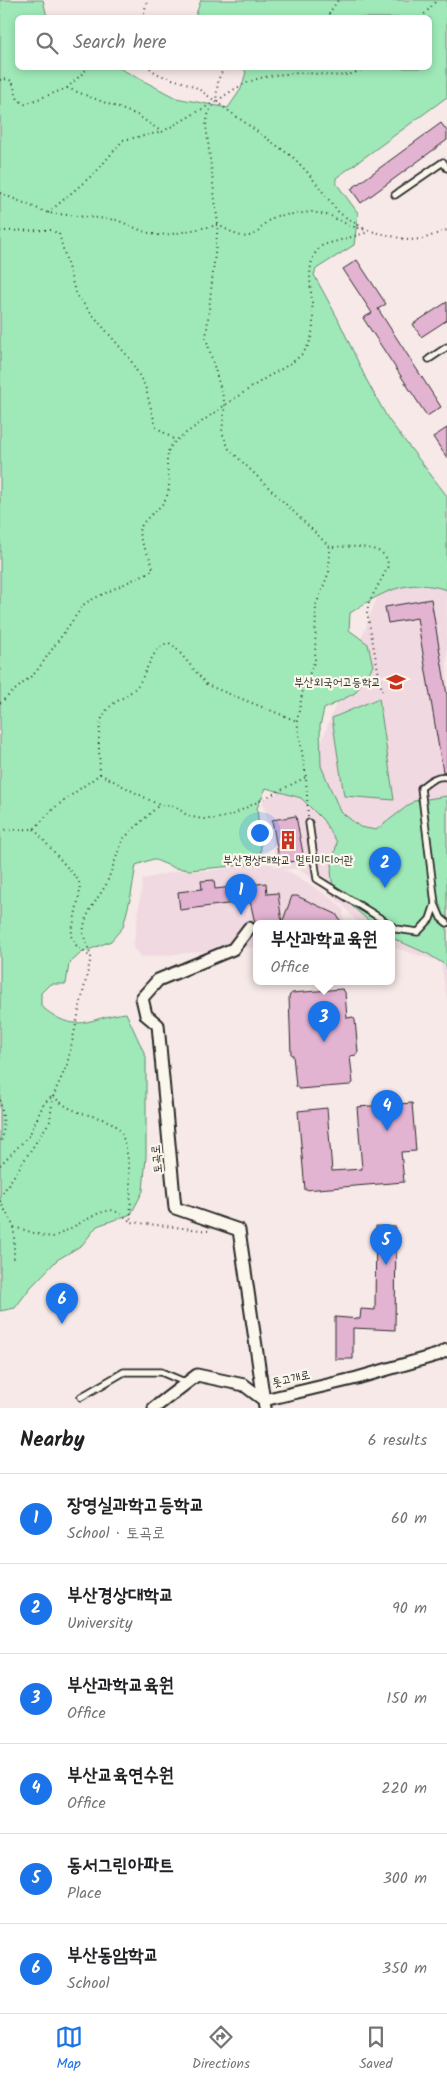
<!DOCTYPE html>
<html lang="en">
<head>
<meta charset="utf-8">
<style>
  :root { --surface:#fff; --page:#f6f6f6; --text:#202124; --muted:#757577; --line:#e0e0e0; --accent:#1a73e8 }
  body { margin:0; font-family:Kalam,"Poor Story",sans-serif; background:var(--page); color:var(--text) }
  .you { position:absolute; left:259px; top:832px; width:18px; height:18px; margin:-12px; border:4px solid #fff; border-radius:50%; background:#1a73e8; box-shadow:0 0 0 8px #1a73e833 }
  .badge { display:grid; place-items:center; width:32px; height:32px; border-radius:50%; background:var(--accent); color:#fff; font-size:16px; font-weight:700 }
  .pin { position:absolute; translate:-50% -41px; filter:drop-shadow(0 1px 2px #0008) }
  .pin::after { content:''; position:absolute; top:26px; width:18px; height:15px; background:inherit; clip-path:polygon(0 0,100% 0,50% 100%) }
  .popup { position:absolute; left:253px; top:920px; width:142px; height:65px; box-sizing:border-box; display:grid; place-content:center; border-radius:8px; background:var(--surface); filter:drop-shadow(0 1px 4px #0005); font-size:16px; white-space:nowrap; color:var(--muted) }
  .popup b { font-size:19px; color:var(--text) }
  .popup::after { content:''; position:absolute; left:50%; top:100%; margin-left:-10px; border:10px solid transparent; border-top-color:var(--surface) }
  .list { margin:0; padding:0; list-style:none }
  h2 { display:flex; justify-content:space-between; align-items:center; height:65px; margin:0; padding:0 20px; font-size:21px }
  h2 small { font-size:16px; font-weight:400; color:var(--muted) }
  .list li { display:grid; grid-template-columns:32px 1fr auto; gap:15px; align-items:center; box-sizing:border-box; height:90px; padding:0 20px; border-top:1px solid var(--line) }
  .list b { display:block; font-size:19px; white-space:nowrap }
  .list p { margin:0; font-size:16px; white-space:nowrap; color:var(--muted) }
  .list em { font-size:16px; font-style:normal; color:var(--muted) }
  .icon { flex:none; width:28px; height:28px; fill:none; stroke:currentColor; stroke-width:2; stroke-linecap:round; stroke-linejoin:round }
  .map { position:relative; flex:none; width:447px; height:1408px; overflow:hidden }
  .search { position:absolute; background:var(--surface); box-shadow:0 2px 8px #0003; left:15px; right:15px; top:15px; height:55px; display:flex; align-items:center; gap:12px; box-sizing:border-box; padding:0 18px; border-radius:8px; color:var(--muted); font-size:19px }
  .sheet { height:605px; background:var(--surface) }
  nav { display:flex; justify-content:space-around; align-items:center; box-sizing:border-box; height:70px; border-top:1px solid var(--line); background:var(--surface); font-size:14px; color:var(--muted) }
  nav a { display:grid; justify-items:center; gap:2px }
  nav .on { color:var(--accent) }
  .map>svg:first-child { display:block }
</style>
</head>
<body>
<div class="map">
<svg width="447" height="1408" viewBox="0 0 447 1408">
  <rect width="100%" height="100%" fill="#f6e9e7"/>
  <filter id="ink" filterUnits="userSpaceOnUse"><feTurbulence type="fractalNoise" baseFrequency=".02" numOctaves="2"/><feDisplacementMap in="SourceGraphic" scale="10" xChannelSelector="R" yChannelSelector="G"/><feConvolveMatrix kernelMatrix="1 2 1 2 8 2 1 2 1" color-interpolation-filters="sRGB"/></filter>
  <g filter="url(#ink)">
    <path fill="#f0d9e1" d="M447,574v426l-6,-38 -49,-15v-24h-35l-13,-17 -45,-38 -17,2 8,2 41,26 12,11 1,14h-88v24l-114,10 -9,-9 10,-69 35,-8h30l62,-8 8,6 -15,-68 45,-25 73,-188z"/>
    <path fill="#9fe9b8" stroke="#658a72" d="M0,0h43l4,17 -29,1v50h101l57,30 52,10 13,-19 5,-17 -3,-4h187v-50l-235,-1 6,-17h246v97l-111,81v5l22,30 -4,32 -38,24 -2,6 23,42 29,62 22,40 59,77v94c-39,-13 -65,2 -97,23l-1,17 19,14 5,22 -18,27 -31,16 -4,17 1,40 19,45 20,16 16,3 38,-29 33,-5v173v-3l-19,-12 -36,-16v-15h-21l-38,-34 -2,-18 6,-29 -14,-22 -22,-22 -35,-10 -9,20 4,42 -5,14 -67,6 -14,-2 -22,-9 -17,6 -5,30 -8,32 -12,14 -30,12 -12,11 -3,20h-16l-9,9v13c36,31 47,11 85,7l20,44v100l-3,34 -12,23 -34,12 -15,19 -25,15 -27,28 -15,20 -15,3z
      M379,698l15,102 -50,-4 -12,-78z"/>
    <path fill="#e3b3d2" stroke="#2b2b2b" d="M441,123l6,8v9l-86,63 -10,-14z
      M357,260l29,44 -8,5 63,98 -14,9 -64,-98 9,-5 -29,-44z
      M447,302v18l-26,17 -8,-13z
      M447,428v30l-14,-21z
      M431,599l16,96v76l-4,1 -26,-154 -29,5 -3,-16z
      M296,816l8,43 -24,5 -8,-44z
      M214,880l1,9 51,-6 1,11 11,-1 4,30h-27l-5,-22 -70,9 -2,-18 24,-3 -1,-8z
      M292,896h5l39,18 6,9h-60z
      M342,989l3,3 2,26 6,-1 2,3 3,32 -2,3 -6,1 3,27 -3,2 -51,4 -3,-3 -3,-31h-2l-2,-59 3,-3z
      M412,1103l4,48 -15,1 3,30 -99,8 -7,-79 29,-3 5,63 30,-2 -5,-62z
      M376,1226l20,1 -1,103 -42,-2v31h-18v-42l25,2 1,-10 14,1z"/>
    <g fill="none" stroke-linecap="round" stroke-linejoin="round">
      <g stroke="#2b2b2b" stroke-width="9">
        <path id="service" d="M395,195l48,-33 4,6
          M429,359l18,-12
          M447,777c-10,-2 -18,4 -26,11l14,116 6,14 6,5
          M309,823l8,56 71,44
          M392,926l4,3 22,3 12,-13 5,-15
          M81,1397l43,-25h37l26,11"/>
      </g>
      <g stroke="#2b2b2b" stroke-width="15">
        <path id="minor" d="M249,928l-16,21 -75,31 -16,18 4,17 12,10 17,183 64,22 26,178
          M154,1408l43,-33 47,10 20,15 93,-22 80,-23 10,-5"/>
      </g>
      <path stroke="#2b2b2b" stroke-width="2" stroke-dasharray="1 4" stroke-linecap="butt" d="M143,18l4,-18
        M326,18l12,-18
        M421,18l16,-18
        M150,68c12,12 32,11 47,20l97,70 15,16 30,39 26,16
        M224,68l-6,12 -2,22 -7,9 -3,14 12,100 -12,113 19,66 -3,28 7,17 101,98c15,0 64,-5 57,22l-18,33 -2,10 15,79
        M0,80l7,-1 5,2 6,19 7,4 42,-16 21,-20
        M67,88l70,27 25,17
        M217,101c30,-22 45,-26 83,-28 22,-1 44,9 64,-5
        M0,193l48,20 69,7 28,12 12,3 15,-1 46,-9 19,10 10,2 11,-5 8,-10 10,-6 36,-4 19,4 19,10 58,14 15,-1 24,-9
        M48,213l48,-41 27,-32 39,-8 51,-29
        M0,231l51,-1 8,4 17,61 54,64 15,27 11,41 20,14
        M0,703l36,-31 49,-69 68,-33c-1,-14 -13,-25 -14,-39 6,-17 23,-19 29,-38 4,-15 -7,-36 4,-48 7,-8 16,-13 24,-19 24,-18 48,-34 73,-50 12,-7 29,-15 37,-27 20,-30 -12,-84 17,-104l46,-13
        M100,774c0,-15 -4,-44 3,-58 7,-15 25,-18 35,-31 9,-12 14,-39 31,-42l6,4 32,38 90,36
        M100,774l59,31 16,1 13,10 14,3h13l15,-3 76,-39
        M308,816l-2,-39 -9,-56 6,-31 12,-30 1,-55 13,-33 1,-25
        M34,829l45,52 1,10 -9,45 5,9 13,11
        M0,830l34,-1 20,-21 46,-34
        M53,1096c21,20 35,16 59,27 21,10 18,78 19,99
        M0,1100c3,15 6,30 0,44
        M0,1165l29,-29 15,-33 9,-7
        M0,1197l50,-76 3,-25 14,-31 24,-108 -8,-24 2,-12 6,-13 15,-23 17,-46 36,-34
        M0,1201l14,26v32
        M14,1227l30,9 10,1 45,-24 12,-3 9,3 11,9 78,9"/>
      <use href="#service" stroke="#fbf7ec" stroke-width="5.5"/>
      <use href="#minor" stroke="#fbf7ec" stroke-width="11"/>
    </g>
  </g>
  <defs>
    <g id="school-bare" transform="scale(1.5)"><path d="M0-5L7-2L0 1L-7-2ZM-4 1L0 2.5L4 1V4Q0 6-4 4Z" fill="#c8321e" stroke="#fbf7ec" stroke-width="2.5" paint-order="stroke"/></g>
    <g id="building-bare" transform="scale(1.5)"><path d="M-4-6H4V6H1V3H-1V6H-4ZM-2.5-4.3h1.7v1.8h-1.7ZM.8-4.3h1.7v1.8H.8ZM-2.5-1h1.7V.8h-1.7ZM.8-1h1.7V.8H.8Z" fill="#c8321e" stroke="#fbf7ec" stroke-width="2.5" paint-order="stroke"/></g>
  </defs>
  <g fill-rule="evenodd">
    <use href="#school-bare" x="396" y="682"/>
    <use href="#building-bare" x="288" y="840"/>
  </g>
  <g text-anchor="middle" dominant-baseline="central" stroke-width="4.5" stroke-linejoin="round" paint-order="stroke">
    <g font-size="12" fill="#2b2b2b" stroke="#fbf7ec" text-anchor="end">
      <text x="381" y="682">부산외국어고등학교</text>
      <text x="288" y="860" text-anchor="middle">부산경상대학교 멀티미디어관</text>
    </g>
    <g font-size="12" fill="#2b2b2b" stroke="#fbf7ec">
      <text transform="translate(157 1159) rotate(-95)">토곡로</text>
      <text transform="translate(291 1379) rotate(-13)">톳고개로</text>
    </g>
  </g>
</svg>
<div class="you"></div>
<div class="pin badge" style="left:241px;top:915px">1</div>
<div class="pin badge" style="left:385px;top:888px">2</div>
<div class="pin badge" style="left:324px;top:1042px">3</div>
<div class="popup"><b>부산과학교육원</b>Office</div>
<div class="pin badge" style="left:387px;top:1131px">4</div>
<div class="pin badge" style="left:386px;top:1265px">5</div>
<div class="pin badge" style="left:62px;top:1324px">6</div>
<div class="search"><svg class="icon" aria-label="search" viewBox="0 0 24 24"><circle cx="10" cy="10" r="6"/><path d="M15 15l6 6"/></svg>Search here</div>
</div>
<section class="sheet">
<h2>Nearby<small>6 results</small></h2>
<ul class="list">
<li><span class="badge">1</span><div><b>장영실과학고등학교</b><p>School · 토곡로</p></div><em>60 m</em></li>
<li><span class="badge">2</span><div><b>부산경상대학교</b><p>University</p></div><em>90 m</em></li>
<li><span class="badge">3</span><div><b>부산과학교육원</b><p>Office</p></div><em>150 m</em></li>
<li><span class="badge">4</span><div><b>부산교육연수원</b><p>Office</p></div><em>220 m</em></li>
<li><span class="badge">5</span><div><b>동서그린아파트</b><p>Place</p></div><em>300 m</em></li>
<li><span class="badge">6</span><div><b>부산동암학교</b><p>School</p></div><em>350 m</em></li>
</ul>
</section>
<nav>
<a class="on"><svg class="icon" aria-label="map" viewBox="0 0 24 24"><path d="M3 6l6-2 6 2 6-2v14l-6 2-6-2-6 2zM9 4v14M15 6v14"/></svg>Map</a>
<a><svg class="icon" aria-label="directions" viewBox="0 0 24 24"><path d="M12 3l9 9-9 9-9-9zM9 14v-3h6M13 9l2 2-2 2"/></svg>Directions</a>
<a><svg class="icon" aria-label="saved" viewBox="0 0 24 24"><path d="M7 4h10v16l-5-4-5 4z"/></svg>Saved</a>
</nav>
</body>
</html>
